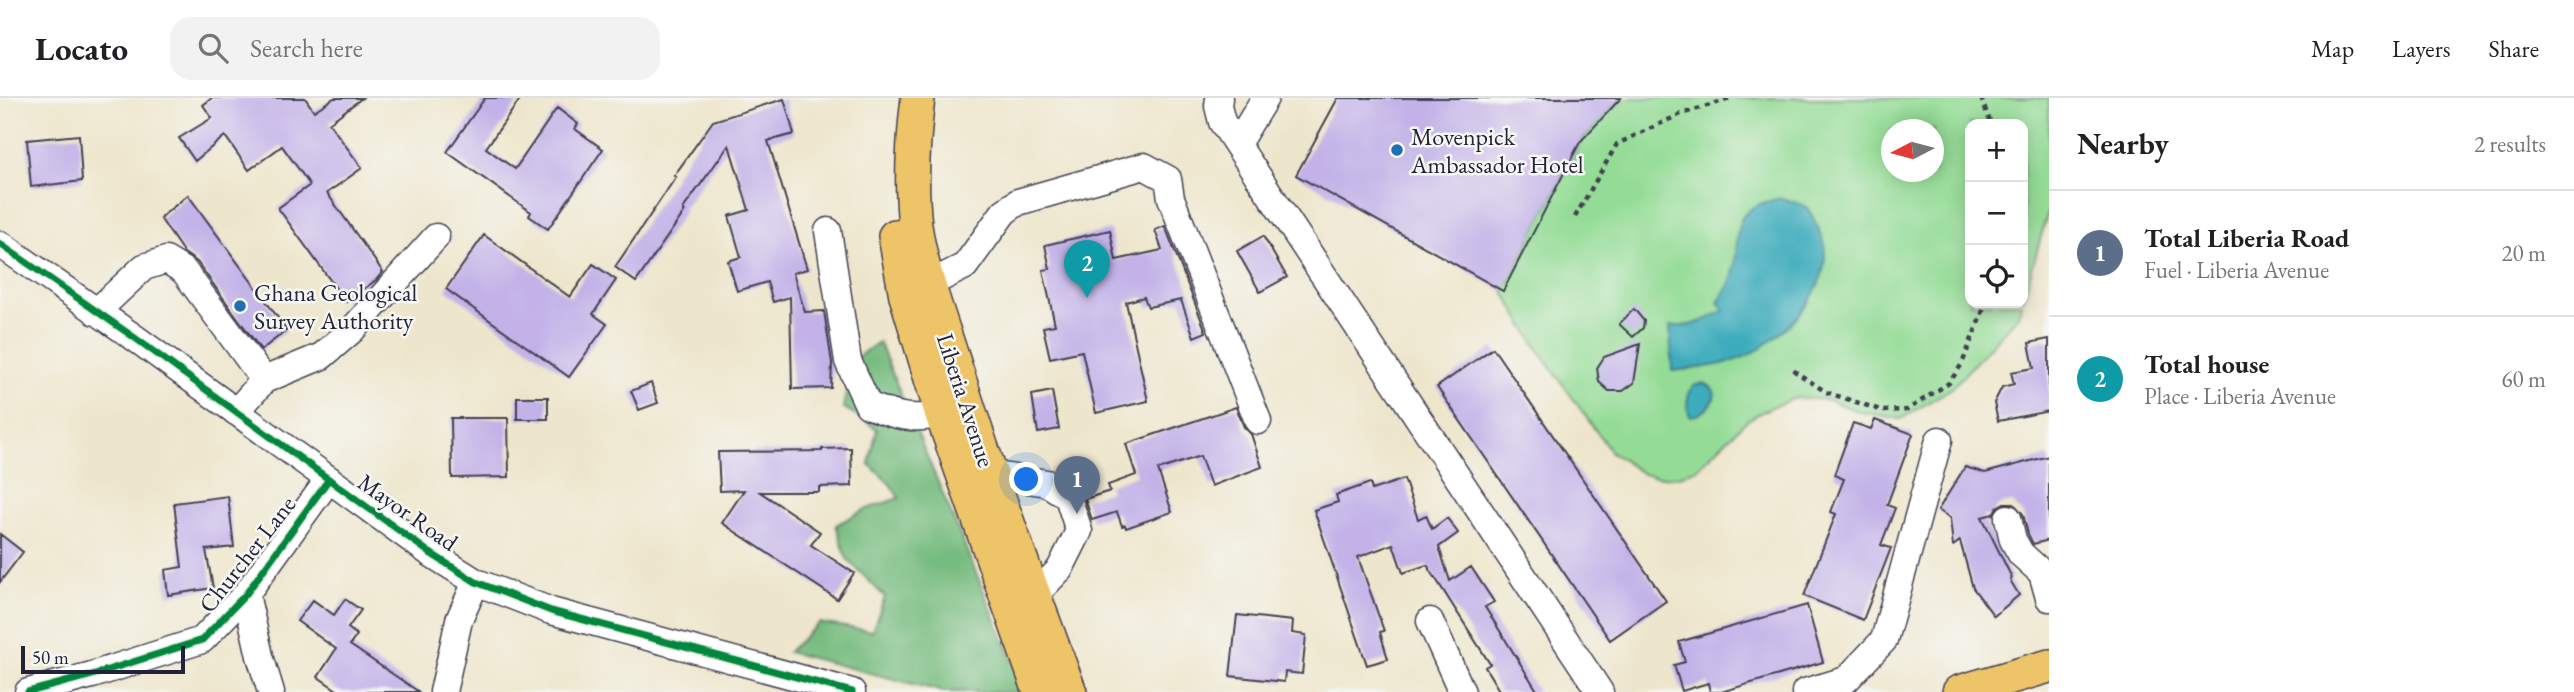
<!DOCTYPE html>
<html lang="en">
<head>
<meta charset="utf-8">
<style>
  :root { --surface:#fff; --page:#f2f2f2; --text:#202124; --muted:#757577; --line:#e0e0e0; --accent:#0b8043 }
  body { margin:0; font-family:"EB Garamond",serif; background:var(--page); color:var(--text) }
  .controls { position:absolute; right:21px; top:21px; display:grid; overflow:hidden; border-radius:14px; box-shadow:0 4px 18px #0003 }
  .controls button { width:63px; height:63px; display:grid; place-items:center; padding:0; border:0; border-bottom:2px solid var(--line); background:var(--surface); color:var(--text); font:35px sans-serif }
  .compass { position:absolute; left:1881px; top:21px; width:63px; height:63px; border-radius:50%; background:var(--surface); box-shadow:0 4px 18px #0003; rotate:264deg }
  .scale { position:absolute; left:21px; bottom:18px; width:164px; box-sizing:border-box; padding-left:7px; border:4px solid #22223b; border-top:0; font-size:19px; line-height:24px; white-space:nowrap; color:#22223b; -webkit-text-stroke:5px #f6f6f2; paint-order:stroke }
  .you { position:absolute; left:1027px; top:382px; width:24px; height:24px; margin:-18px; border:5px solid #fff; border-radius:50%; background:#1a73e8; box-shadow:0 0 0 10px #1a73e833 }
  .badge { display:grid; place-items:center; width:46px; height:46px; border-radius:50%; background:var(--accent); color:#fff; font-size:23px; font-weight:700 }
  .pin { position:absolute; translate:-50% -58px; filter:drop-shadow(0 2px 4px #0008) }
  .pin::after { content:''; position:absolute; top:37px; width:24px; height:21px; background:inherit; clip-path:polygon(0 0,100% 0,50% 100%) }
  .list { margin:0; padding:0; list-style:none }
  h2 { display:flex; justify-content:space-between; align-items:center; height:91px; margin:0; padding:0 28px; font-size:30px }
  h2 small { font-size:23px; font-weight:400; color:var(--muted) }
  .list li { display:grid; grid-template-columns:46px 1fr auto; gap:21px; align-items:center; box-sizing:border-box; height:126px; padding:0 28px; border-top:2px solid var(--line) }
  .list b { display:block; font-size:26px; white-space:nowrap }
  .list p { margin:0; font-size:23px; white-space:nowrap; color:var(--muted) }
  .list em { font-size:23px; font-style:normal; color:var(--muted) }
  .icon { flex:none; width:38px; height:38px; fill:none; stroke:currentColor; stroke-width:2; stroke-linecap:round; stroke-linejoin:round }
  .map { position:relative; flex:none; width:2049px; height:594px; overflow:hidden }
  header { display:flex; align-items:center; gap:42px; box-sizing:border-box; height:98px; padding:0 35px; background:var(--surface); border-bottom:2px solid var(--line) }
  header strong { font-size:33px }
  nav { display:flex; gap:38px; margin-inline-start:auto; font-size:24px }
  .search { width:490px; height:63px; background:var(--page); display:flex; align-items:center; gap:18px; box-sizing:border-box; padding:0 24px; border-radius:21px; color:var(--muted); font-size:26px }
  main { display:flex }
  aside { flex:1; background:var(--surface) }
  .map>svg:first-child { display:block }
</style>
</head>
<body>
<header>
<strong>Locato</strong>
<div class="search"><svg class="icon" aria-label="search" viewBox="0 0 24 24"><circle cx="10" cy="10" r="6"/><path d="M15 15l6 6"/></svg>Search here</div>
<nav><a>Map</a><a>Layers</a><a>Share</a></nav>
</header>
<main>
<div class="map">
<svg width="2049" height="594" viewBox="0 0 2049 594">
  <rect width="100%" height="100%" fill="#f6f6f2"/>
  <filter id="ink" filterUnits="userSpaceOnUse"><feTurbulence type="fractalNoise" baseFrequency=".0143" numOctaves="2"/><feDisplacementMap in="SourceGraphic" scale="14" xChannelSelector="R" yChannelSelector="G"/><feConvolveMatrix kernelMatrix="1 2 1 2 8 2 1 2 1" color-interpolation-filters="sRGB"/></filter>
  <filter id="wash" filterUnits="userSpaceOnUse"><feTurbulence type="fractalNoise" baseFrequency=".00686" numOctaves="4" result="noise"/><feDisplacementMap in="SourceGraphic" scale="28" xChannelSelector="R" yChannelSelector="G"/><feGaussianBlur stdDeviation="1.57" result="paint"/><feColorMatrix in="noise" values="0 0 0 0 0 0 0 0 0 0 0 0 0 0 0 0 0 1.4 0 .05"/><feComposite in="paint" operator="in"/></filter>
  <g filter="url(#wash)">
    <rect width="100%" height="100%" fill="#eee6cc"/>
    <path fill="#94dc96" stroke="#5b7f68" stroke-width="2" fill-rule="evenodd" d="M1622,0h427v110l-26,92v-176h-53v179h52l-4,13 -66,72 -51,31 -40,-7 -33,-12 -32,-2 -25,9 -24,13 -50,49 -18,7 -19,1 -17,-3 -32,-22 -73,-103 -35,-58 77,-149zM1892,32h42v42h-42z"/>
    <path fill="#77bc7f" stroke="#4c6f5d" stroke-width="2" d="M879,244l147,350h-82l-156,-40 31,-29 53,8 13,-34 -38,-38 -11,-34 28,-15 35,-12 -9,-14 -21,-20 8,-35 -34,-22 11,-48z"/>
    <path fill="#3eacbc" stroke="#30677c" stroke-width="2" d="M1782,100c7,3 20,5 25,10 3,3 6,10 8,14 30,49 -15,99 -54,126 -24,17 -61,20 -89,23l-2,-45c20,2 37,-6 54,-16l-6,-8c5,-8 12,-16 14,-24 12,-44 -10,-69 50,-80z
      M1703,285c24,7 6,32 -13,33 -5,-10 -3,-20 3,-30z"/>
    <g id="blocks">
      <path fill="#c2b2e8" d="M212,0h93l9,13 20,-13h28l-33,25 33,45 -35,25 56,79 -7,8 -30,22 -68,-94 32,-23 -28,-39 -33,24 -24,-34 -30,25 -16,-23 33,-20 -9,-13z
        M485,0h36l-35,50 29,21 42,-61 21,16 -3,5 28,20 -55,80 -19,-13 2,-4 -84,-60z
        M1338,0h283l-41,44 -77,149 -207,-116z
        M784,1l10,35 -26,7 39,128 -14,4 12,39 19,-1 8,52 -1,25 -39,1 -2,-92 -17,5 -6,-20 -30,9 -9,-30 13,-4 -12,-41 20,-6 -20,-65 -46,64 2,2 -49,71 -21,-15 61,-90 -2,-1 39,-55z
        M79,37l3,46 -51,6 -4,-47z
        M188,97l99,135 -26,20 -64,-88 -13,-9 -24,-35z
        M1165,128l41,106 -12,5 -13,-37 -33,7 -4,-10 -18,5 22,99 -52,12 -14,-62 -32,7 -7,-31 12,-2 -12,-55 7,-1 -5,-24 65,-15 6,30 46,-10 -7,-20z
        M484,137l86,62 23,-33 23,16 -23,34 14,10 -38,53 -123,-88z
        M1263,138l24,41 -27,15 -23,-41z
        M1634,211l10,12 -1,7 -10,9 -14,-13z
        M2049,241v72l-51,10 -4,-18 8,-16 12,-3 -3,-12 23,-4 -5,-25z
        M1640,246l-6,39 -11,8h-14l-10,-9 -2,-14 7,-11z
        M1493,250l173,253 -56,39 -173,-253z
        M651,285l7,20 -19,7 -8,-19z
        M1052,293l7,38 -21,4 -6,-38z
        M517,299h31v22h-31z
        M1236,309l8,20 7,7 11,33 -51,19 -11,-30 -42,14 14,42 -46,16 -1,-3 -3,1 -5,-14 -25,8 -7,-21 25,-8 -2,-6 28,-10 -10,-31z
        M451,320h57l1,59 -57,1z
        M1875,322l38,14 -26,71 8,3 -14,37 10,3 -28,72 -59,-24 32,-82 -5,-2 13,-33 -10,-4 19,-52 18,6z
        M851,350l1,38 -33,1v5h-59l60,40 -9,13 43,28 -17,26 -115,-76 22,-33 -24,1 -2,-39 104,-1v-2z
        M2049,358v84l-16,4 -5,-10 -5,-20 -10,-11h-9l-7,4 -4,7 -11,3 30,61 -2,2 9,15 -25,21 -21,-28 -13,-47 -7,5 -3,-28 -12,-8 27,-43 20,6z
        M1404,381l14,40 8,-4 6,14 15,-11 11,15 -19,14 11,34 21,-14 23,35 -9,5 53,85h-38l-15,-25 5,-3 -63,-99 -24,8 -10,-29 -35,13 26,74 -4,1 8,27 -21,6 -53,-155 24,-8 -2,-7 34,-12 2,7z
        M228,398l6,51 -28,3 7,38 -45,7 -3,-25 17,-3 -8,-64z
        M0,436l23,18 -23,30z
        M345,501l16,11 -13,18 9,7 -7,10 69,47h-79l-22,-15 18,-28 -39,-28 16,-21 21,15z
        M1807,507l16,57 -102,30h-11l-2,-9 -26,8 -8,-26 11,-3 -6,-20z
        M1237,517l56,6 -1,12 14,2 -4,39 -17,-2 -1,10 -54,-6z"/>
    </g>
  </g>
  <g filter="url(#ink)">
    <use href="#blocks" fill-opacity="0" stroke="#413f51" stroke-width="2"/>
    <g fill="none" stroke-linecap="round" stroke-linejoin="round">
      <g stroke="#413f51" stroke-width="29">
        <path id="minor" d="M1219,0l-1,8 4,16 378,570
          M1237,46l28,-46
          M828,133l20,130 20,44c29,12 43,15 74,10
          M0,146l135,94 295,215 46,29 75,29 301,81
          M929,186l36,-18 39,-54 14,-10 126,-36 24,13 3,19 87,223
          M96,214l48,-45 22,-7 18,11 80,109
          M236,314l28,-32 58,-24 30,-26 84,-93
          M989,376l58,9 21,14 11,34 -19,38 -26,27
          M2008,420l5,22 8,14 21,19 7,25
          M246,496l14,62 11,36
          M1430,523l32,71
          M28,594l64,-17 110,-35 44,-46 83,-115
          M443,594l16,-72 17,-38
          M1805,594l41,-12 38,-40 55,-200"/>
      </g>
      <g stroke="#413f51" stroke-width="36">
        <path id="major" d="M918,0c-5,42 -8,84 -3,127 7,50 27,99 42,147 34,108 73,214 113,320
          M895,138l11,60 36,119 98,277
          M1959,594l90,-26"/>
      </g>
      <path stroke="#413f51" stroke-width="4.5" stroke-dasharray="5 5" stroke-linecap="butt" d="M1981,0l10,26
        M1575,119l42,-73 64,-30 52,-16
        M1793,272l33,22 57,19 24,-1 42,-27 13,-19 24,-61"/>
      <use href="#minor" stroke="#fff" stroke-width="26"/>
      <use href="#major" stroke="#eec469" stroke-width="33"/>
      <g stroke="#f6f6f2" stroke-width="11">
        <path id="cycleway" d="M0,146l135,94 295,215 46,29 75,29 301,81
          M28,594l64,-17 110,-35 44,-46 83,-115"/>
      </g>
      <use href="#cycleway" stroke="#00873e" stroke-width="7"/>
    </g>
  </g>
  <g fill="#1f6fb2" stroke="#f6f6f2" stroke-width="2.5">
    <circle cx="1397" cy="52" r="7"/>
    <circle cx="240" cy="208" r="7"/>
  </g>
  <g text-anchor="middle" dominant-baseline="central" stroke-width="5" stroke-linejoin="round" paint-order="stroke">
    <g font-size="24" fill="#22223b" stroke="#f6f6f2" text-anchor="start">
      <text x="1411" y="38">Movenpick<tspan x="1411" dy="28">Ambassador Hotel</tspan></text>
      <text x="254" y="194">Ghana Geological<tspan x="254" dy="28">Survey Authority</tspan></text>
    </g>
    <g font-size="24" fill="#22223b" stroke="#f6f6f2">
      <text transform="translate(966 302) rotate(72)">Liberia Avenue</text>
      <text transform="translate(408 414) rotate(35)">Mayor Road</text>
      <text transform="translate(247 456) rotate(-52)">Churcher Lane</text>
    </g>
  </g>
</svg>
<div class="controls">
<button>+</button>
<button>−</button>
<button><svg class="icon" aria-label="locate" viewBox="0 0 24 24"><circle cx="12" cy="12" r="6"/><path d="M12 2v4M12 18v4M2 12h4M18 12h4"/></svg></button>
</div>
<svg class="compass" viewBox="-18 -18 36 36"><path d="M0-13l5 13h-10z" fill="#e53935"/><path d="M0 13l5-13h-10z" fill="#757577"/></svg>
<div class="scale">50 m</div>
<div class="you"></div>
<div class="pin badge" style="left:1077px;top:416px;background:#5c6f8a">1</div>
<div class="pin badge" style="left:1087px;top:200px;background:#0f9aa8">2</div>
</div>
<aside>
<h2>Nearby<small>2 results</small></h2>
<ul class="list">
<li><span class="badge" style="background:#5c6f8a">1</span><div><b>Total Liberia Road</b><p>Fuel · Liberia Avenue</p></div><em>20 m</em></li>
<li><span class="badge" style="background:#0f9aa8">2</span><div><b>Total house</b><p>Place · Liberia Avenue</p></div><em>60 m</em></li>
</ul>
</aside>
</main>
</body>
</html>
